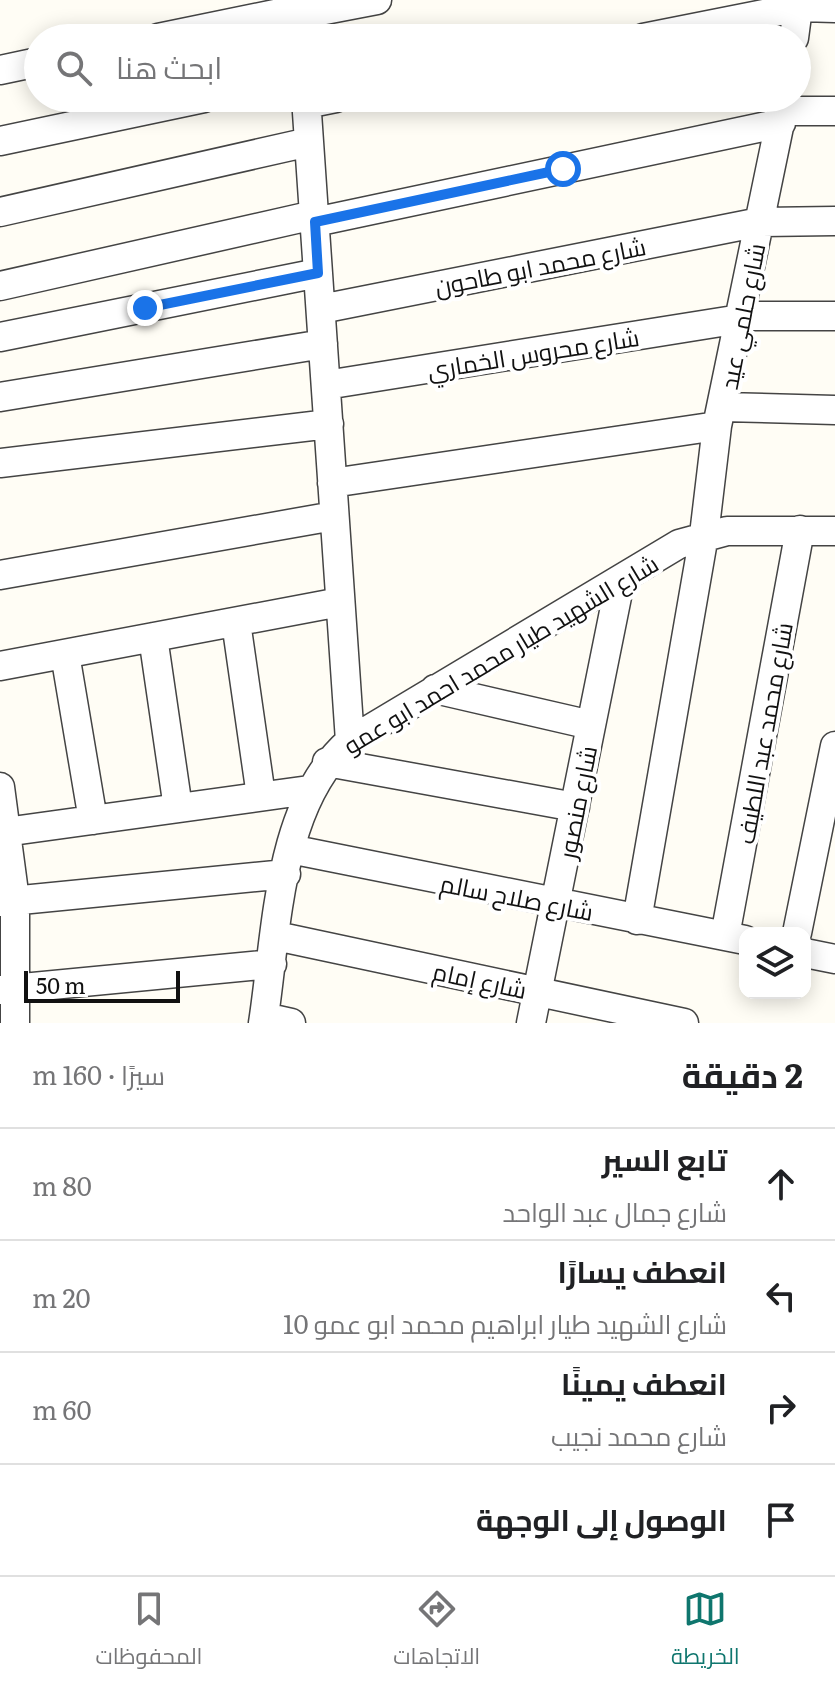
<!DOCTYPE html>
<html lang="ar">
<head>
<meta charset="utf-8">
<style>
  :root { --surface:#fff; --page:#f2f2f2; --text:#202124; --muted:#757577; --line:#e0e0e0; --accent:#0f766e }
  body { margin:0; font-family:Literata,Cairo,serif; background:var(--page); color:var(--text); direction:rtl }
  .controls { position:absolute; right:24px; bottom:24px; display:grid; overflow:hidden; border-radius:16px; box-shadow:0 4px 20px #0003 }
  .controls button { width:72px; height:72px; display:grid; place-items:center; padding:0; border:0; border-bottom:2px solid var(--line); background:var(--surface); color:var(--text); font:40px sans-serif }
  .scale { position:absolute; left:24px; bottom:20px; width:156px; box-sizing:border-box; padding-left:8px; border:4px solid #111; border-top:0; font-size:22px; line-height:28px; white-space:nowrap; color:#111; -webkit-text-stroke:6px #fff; paint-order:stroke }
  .stop { position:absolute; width:24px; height:24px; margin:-18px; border:6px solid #1a73e8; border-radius:50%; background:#fff }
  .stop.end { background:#1a73e8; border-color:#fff; box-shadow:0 2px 8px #0008 }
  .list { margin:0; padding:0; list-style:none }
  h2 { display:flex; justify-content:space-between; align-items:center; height:104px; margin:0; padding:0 32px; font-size:34px }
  h2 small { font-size:26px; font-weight:400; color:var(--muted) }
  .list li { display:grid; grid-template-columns:52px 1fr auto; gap:24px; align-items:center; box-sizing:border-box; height:112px; padding:0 32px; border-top:2px solid var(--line) }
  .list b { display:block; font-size:30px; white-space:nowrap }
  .list p { margin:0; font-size:26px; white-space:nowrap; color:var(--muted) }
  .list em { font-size:26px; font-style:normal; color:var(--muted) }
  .icon { flex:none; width:44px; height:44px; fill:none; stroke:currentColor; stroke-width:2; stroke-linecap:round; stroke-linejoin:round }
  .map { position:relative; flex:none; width:835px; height:1023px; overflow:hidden; direction:ltr }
  .search { position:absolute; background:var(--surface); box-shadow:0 4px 20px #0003; left:24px; right:24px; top:24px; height:88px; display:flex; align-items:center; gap:20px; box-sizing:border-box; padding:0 28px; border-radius:44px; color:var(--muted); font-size:30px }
  .sheet { height:552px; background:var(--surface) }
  nav { display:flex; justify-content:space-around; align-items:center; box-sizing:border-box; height:112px; border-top:2px solid var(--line); background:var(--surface); font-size:22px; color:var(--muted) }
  nav a { display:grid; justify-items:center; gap:4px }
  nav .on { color:var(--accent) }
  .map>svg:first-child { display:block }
</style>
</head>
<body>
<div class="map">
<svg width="835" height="1023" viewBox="0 0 835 1023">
  <rect width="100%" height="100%" fill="#fffdf5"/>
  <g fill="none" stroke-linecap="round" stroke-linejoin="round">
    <g stroke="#444" stroke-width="31">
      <path id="minor" d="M304,14l73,-14
        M158,38l146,-30
        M643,38l156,-31 36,1
        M794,38l5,-38
        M0,70l38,-8
        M306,98l44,643
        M306,104l30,-6
        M783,111h52
        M0,141l204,-43
        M0,212l309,-70
        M315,222l466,-99
        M0,286l314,-71
        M321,309l439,-87 75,-1
        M740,316h95
        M0,337l318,-64
        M326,385l414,-66
        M0,397l323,-53
        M723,407l112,3
        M0,463l329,-39
        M332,483l385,-57
        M0,575l334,-59
        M236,622l25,174
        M153,637l25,171
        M65,654l28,166
        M0,666l340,-64
        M435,689l156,36
        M327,762l248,45
        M0,787l15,113v123
        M5,832l304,-42
        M290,849l455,91
        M0,902l286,-28
        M637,920l67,-385 13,-109 68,-328
        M797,933l38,-187
        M276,936l408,87
        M725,936l75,-406
        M805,953l30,6
        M0,990l272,-26
        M264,1017l27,6
        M263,1023c14,-90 14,-219 87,-282l329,-197 48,-13h108
        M531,1023l89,-441"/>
    </g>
    <use href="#minor" stroke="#fff" stroke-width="28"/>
  </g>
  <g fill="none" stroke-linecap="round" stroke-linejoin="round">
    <path stroke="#1a73e8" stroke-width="10" d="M145,308l173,-35 -3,-51 248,-53"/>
  </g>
  <g text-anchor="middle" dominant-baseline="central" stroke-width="8" stroke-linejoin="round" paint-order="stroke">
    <g font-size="24" fill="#111" stroke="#fff">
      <text transform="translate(540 265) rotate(-11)">شارع محمد ابو طاحون</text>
      <text transform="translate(741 316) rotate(-79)">شارع حلمي عيد</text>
      <text transform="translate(533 352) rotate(-9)">شارع محروس الخماري</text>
      <text transform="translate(500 653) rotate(-31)">شارع الشهيد طيار محمد احمد ابو عمو</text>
      <text transform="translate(763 733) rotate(-80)">شارع محمد عبد اللطيف</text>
      <text transform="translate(576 802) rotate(-79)">شارع منصور</text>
      <text transform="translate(517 896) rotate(11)">شارع صلاح سالم</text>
      <text transform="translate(480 979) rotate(12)">شارع إمام</text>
    </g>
  </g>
</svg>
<div class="controls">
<button><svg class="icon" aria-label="layers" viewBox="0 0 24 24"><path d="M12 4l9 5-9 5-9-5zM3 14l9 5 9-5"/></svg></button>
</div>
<div class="scale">50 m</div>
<div class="stop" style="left:563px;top:169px"></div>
<div class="stop end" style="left:145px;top:308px"></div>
<div class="search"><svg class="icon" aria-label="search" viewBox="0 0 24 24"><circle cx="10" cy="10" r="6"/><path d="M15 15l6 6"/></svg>ابحث هنا</div>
</div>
<section class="sheet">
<h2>2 دقيقة<small>سيرًا · 160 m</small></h2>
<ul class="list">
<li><svg class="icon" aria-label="ahead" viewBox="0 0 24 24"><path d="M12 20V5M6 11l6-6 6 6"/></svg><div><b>تابع السير</b><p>شارع جمال عبد الواحد</p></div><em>80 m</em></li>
<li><svg class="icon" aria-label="left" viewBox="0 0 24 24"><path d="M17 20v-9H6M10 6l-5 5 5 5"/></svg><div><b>انعطف يسارًا</b><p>شارع الشهيد طيار ابراهيم محمد ابو عمو 10</p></div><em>20 m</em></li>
<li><svg class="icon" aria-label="right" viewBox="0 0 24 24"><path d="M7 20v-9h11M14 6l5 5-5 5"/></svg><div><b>انعطف يمينًا</b><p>شارع محمد نجيب</p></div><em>60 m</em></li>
<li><svg class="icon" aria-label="arrive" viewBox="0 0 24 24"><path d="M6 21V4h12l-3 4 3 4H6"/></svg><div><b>الوصول إلى الوجهة</b></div></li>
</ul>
</section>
<nav>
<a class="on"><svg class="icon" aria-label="map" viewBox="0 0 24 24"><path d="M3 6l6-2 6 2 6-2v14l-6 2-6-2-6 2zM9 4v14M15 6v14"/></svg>الخريطة</a>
<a><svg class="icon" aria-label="directions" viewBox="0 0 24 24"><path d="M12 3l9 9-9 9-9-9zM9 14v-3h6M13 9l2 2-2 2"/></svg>الاتجاهات</a>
<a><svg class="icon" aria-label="saved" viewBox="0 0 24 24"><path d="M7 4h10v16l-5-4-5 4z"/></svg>المحفوظات</a>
</nav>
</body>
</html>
